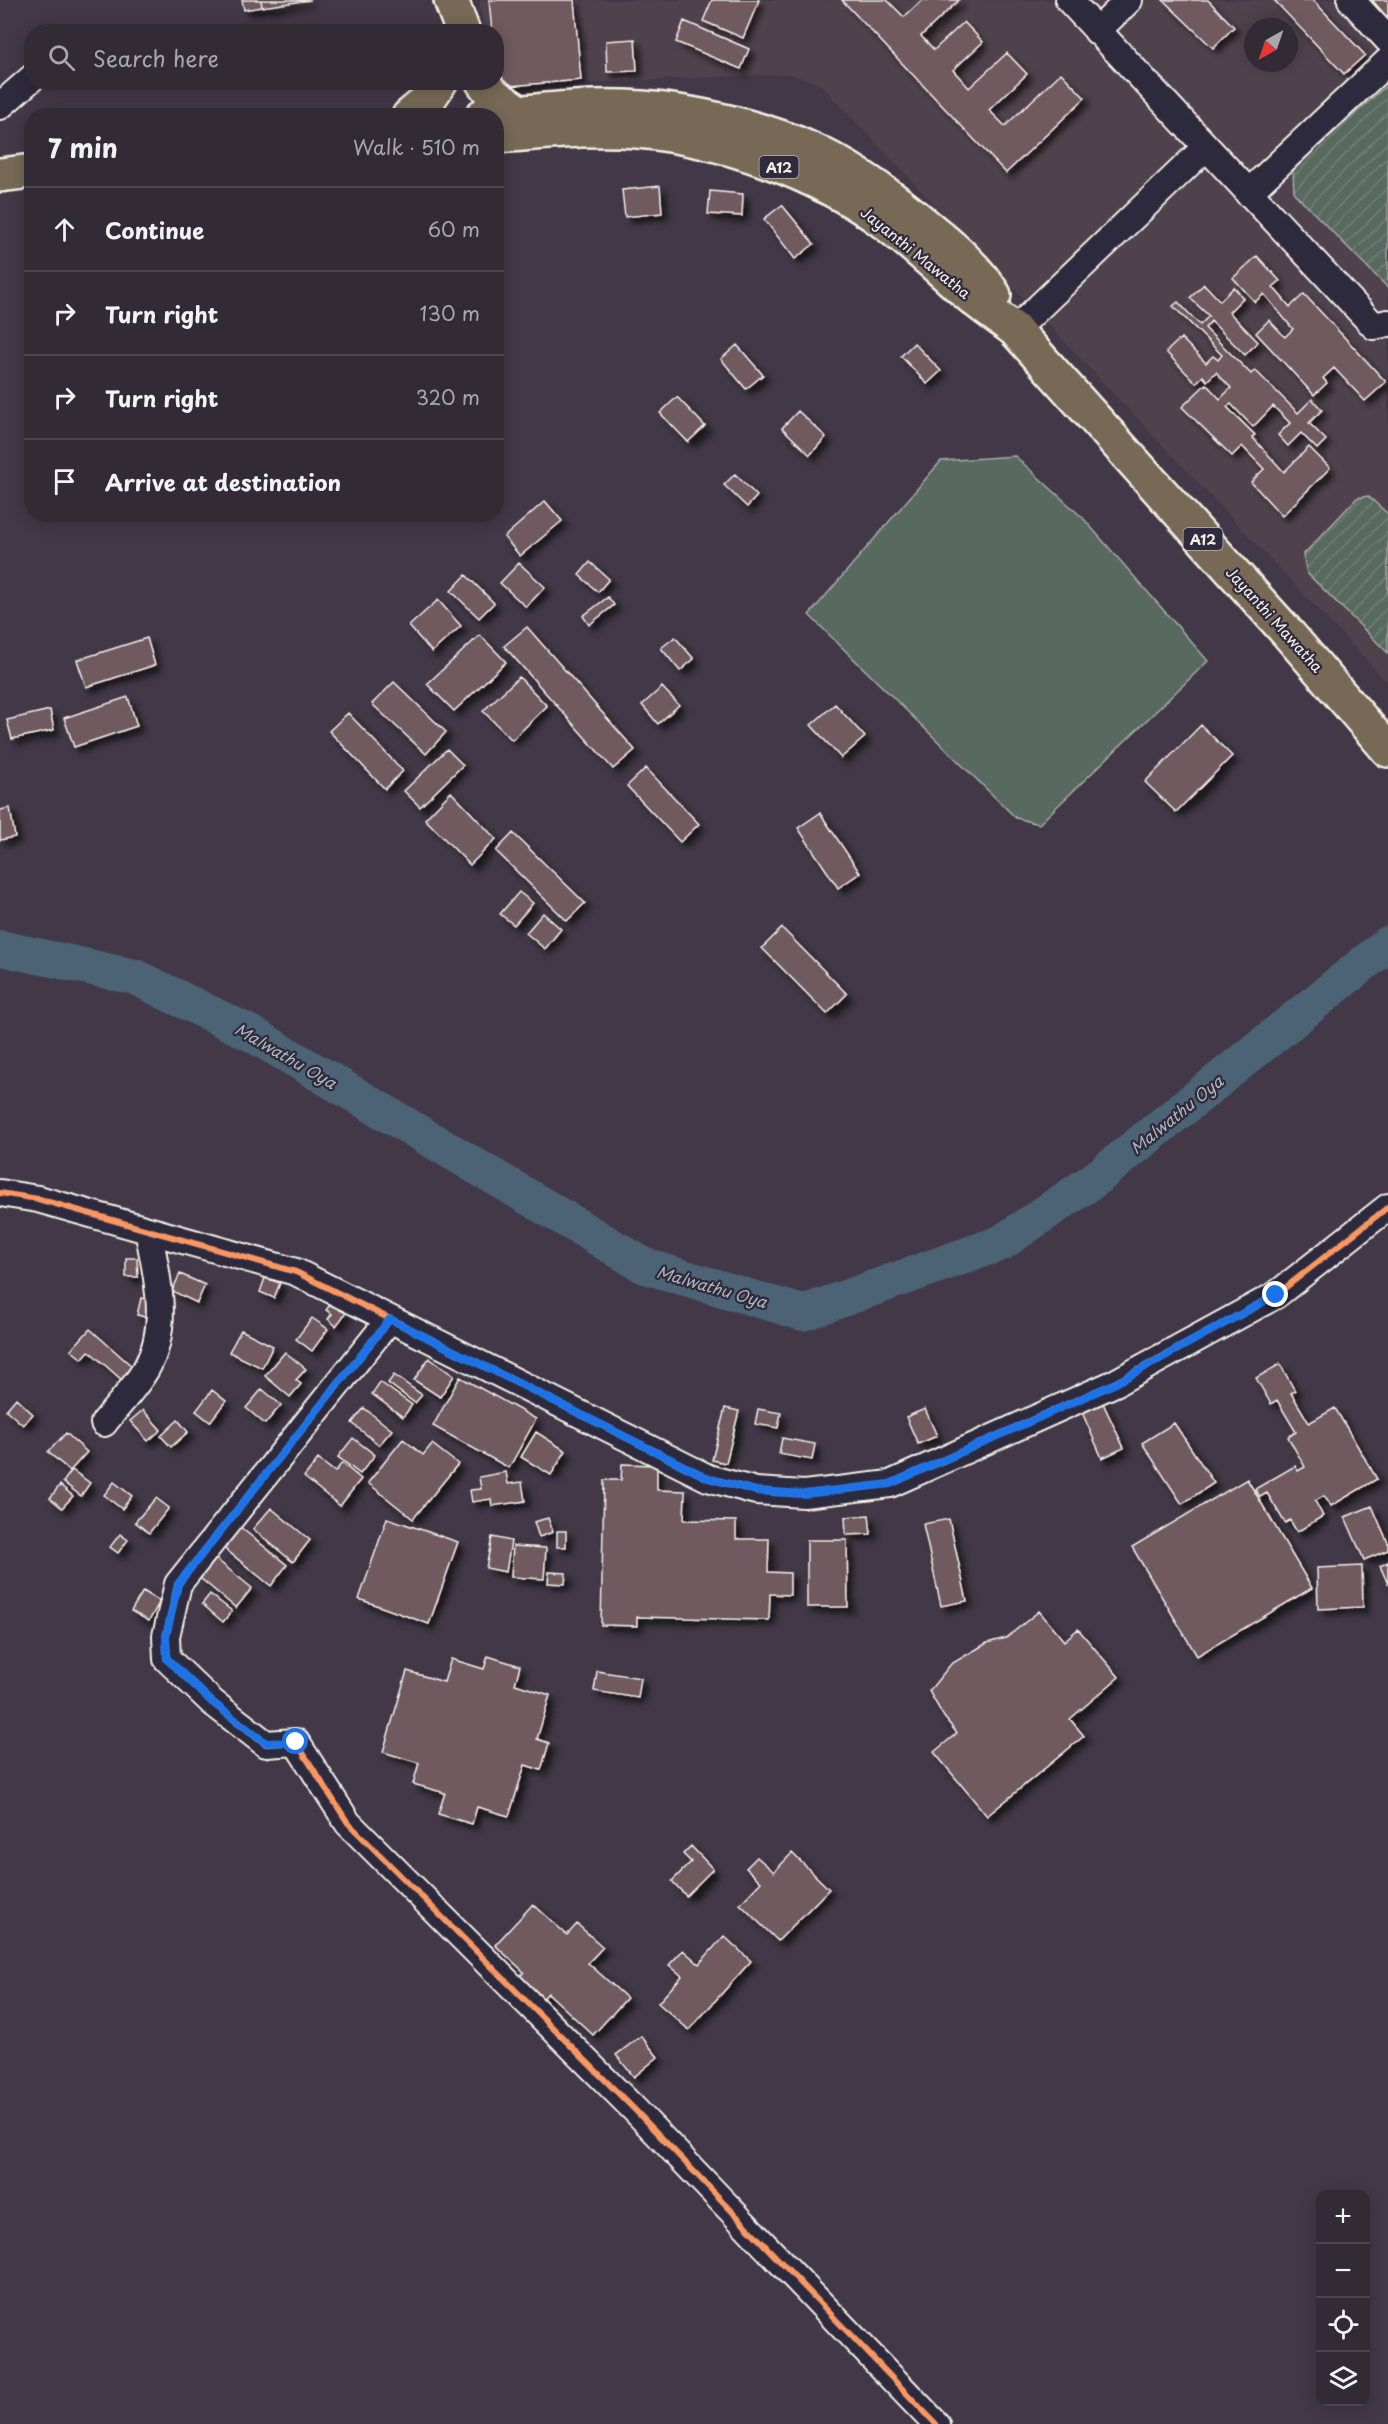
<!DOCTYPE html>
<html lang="en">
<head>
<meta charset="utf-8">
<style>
  :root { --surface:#322a35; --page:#3a323d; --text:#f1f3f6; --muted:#a8a7ad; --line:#4d4650 }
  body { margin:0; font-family:"Playpen Sans",sans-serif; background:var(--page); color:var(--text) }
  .controls { position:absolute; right:18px; bottom:18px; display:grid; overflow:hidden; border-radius:12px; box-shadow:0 3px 15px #0003 }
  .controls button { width:54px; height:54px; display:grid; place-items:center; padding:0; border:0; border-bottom:2px solid var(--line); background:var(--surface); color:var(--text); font:30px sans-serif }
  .compass { position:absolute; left:1244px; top:18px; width:54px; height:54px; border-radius:50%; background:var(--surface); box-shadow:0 3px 15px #0003; rotate:220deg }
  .stop { position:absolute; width:18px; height:18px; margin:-14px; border:4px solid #1a73e8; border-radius:50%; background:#fff }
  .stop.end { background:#1a73e8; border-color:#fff; box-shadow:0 2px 6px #0008 }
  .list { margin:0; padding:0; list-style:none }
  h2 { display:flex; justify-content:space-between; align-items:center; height:78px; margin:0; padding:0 24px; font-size:26px }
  h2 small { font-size:20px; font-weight:400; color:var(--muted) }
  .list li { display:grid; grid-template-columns:39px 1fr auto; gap:18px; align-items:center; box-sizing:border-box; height:84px; padding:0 24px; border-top:2px solid var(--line) }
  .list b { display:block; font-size:22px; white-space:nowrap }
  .list em { font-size:20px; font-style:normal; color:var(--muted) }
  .icon { flex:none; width:33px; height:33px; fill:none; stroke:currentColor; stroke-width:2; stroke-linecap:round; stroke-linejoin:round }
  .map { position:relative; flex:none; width:1388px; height:2424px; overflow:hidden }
  .search { position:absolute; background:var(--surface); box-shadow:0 3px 15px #0003; left:24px; top:24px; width:480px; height:66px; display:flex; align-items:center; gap:15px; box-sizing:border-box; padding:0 21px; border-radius:24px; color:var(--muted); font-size:22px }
  .panel { position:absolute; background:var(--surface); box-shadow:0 3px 15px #0003; left:24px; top:108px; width:480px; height:414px; border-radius:24px }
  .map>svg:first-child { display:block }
</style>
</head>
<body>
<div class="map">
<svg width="1388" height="2424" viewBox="0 0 1388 2424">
  <defs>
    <pattern id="garden-furrows" width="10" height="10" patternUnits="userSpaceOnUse" patternTransform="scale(1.5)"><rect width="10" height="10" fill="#596960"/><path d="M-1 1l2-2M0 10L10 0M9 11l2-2" fill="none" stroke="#717f77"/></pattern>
    <filter id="shadow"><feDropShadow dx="5.5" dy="5.5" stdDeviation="3" flood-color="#0009"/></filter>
  </defs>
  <rect width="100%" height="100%" fill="#423847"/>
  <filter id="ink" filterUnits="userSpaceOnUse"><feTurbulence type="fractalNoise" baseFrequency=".0167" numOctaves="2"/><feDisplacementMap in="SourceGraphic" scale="12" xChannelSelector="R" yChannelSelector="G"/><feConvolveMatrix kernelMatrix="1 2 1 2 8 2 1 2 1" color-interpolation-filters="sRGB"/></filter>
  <g filter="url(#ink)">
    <path fill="#50424e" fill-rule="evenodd" d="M479,0h909v84l-95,86 1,23 94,95v226l-20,-17 -61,76 81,80v30l-567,-598 -31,-11 -284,13 -9,-8 -1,-47 -12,-1zM1253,27h36v36h-36z"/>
    <path fill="#596960" stroke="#a6ada4" stroke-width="1.5" d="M1015,456l68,62 125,143 -169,163 -23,-6 -207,-203 132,-154z"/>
    <path fill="url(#garden-furrows)" stroke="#a6ada4" stroke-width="1.5" d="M1388,84v204l-94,-95 -1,-24z
      M1368,496l20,18v139l-81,-80 -4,-18 54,-57z"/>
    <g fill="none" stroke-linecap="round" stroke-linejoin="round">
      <path stroke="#4b6375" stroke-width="36" d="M0,948l135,29 117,57 393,232 158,47 198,-70 93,-63 294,-236"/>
    </g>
    <path fill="#705a5f" stroke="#f4f1e8" stroke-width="1.5" filter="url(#shadow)" d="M242,0h19l1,7 -18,3z
      M261,0h50l-49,7z
      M489,0h85l7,80 -84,7 -1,-55h-4z
      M712,0h47l-16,38 -40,-17z
      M842,0h45l17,17 18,-17h37l-38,36 13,14 30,-28 19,20 -30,28 16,18 38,-35 20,21 -38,36 16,16 56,-53 24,25 -79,75z
      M1163,0h45l26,27 -21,21z
      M1274,0h39l52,55 -21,19z
      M1372,0h16v18z
      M684,21l65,28 -8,20 -65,-27z
      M635,39l2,32 -30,1 -1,-31z
      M660,186l2,27 -37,4 -3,-27z
      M710,191l33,3 -1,22 -34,-2z
      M782,205l32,39 -19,15 -31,-40z
      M1257,256l23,25 -7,6 17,20 14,-13 82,88 -21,19 -31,-33 -11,10 4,5 -13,12 -58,-62 13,-13 16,17 8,-8 -29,-35 -9,8 -22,-24z
      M1204,284l16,17 14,-14 9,11 -14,14 29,30 -13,13 -34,-34 -6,7 46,46 4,-4 43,43 14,-14 10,11 -13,13 17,17 -9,9 -16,-16 -13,13 -10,-11 12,-12 -17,-17 -20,21 -22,-23 -4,3 28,28 -3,2 32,35 25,-25 21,21 -48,48 -31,-34 13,-13 -22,-23 -10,10 -50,-49 24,-23 14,15 11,-11 -15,-16 -9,9 -4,-5 -7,7 -30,-31 15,-14 25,25 7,-7 5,4 4,-5 -49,-49 5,-4 22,23 9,-9 -19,-18z
      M914,343l27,28 -14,13 -26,-28z
      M737,345l26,30 -17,14 -25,-30z
      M677,397l28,29 -17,16 -28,-29z
      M798,411l28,26 -16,18 -28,-27z
      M735,474l22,22 -10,11 -23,-22z
      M545,501l17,20 -42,35 -16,-19z
      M590,562l19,17 -11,13 -19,-17z
      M519,563l26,24 -19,20 -26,-24z
      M466,575l28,28 -15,15 -28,-27z
      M608,597l6,8 -25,20 -6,-9z
      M438,600l23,26 -29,26 -23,-26z
      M527,627l108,123 -22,19 -109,-123z
      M480,635l26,27 -52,49 -27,-27z
      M675,637l19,22 -14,12 -19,-23z
      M147,638l8,27 -69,22 -9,-27z
      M519,677l28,29 -35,34 -29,-29z
      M394,682l52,50 -20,22 -54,-50z
      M662,687l17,18 -21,19 -16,-19z
      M128,697l9,29 -63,21 -10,-29z
      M835,704l30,33 -24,21 -30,-33z
      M50,710l4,20 -42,9 -5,-19z
      M348,713l55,58 -18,18 -56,-58z
      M1201,725l31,31 -56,56 -31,-30z
      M447,749l16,16 -43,42 -16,-16z
      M646,768l53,56 -19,18 -53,-56z
      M451,792l45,47 -26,26 -45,-46z
      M10,808l5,29 -15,3v-30z
      M820,813l40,60 -22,15 -40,-60z
      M513,833l72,70 -18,18 -71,-70z
      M519,892l14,11 -19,22 -14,-11z
      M543,913l18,16 -16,20 -19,-16z
      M782,928l65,66 -20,20 -65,-66z
      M126,1258h11l1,19h-12z
      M180,1274l25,11 -8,18 -25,-12z
      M265,1278l15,5 -6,15 -14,-6z
      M141,1298l9,2 -5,17 -8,-2z
      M332,1302l14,11 -10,13 -8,-7 4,-5 -6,-4z
      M312,1318l16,11 -16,22 -16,-12z
      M90,1329l44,39 -11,13 -34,-30 -7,8 -11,-9z
      M241,1330l32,16 -11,22 -33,-16z
      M285,1352l21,17 -10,11 5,4 -11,13 -25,-21z
      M429,1358l25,18 -14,21 -26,-17z
      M1280,1364l15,27 -4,2 18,30 26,-15 42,71 -46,27 -7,-10 -9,5 8,15 -26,16 -7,-12 -5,3 -18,-30 -7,4 -5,-8 40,-23 3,5 7,-4 -17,-30 8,-5 -19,-32 -6,4 -15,-26z
      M394,1375l28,20 -7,8 -27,-20z
      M460,1377l76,42 -27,49 -76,-42z
      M380,1382l32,23 -9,12 -31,-23z
      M262,1389l19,16 -16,19 -19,-16z
      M212,1390l14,11 -16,21 -14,-11z
      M16,1398l17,16 -10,11 -17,-15z
      M1102,1401l22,47 -22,10 -21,-48z
      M364,1408l28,22 -13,15 -27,-22z
      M725,1408l14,3 -13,52 -14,-3z
      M758,1409l23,4 -3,15 -23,-4z
      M925,1409l12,27 -19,8 -12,-27z
      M143,1410l18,20 -13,11 -18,-20z
      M178,1420l10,12 -17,15 -10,-11z
      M1174,1423l40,60 -32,21 -40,-61z
      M536,1432l30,19 -15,24 -30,-18z
      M66,1433l21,19 -17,19 -22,-19z
      M353,1438l22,17 -15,19 -22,-17z
      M782,1438l33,6 -3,16 -33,-6z
      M403,1439l20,16 9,-11 26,20 -45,55 -45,-36z
      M318,1459l17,13 7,-9 19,16 -21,27 -36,-29z
      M622,1464l35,1v25l28,1 -1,29 52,1v18h33l-1,33 22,1v22l-20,-1 -1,26 -132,-3v9l-36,-1 3,-145h17z
      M72,1470l18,13 -9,13 -18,-14z
      M506,1472l2,12 14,-2 3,19 -33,5 -1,-7 -19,3 -2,-12 11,-1 -2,-12z
      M1247,1479l65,109 -115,68 -65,-109z
      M114,1482l18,14 -10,13 -18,-14z
      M60,1485l13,11 -11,12 -12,-10z
      M156,1498l13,10 -20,25 -14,-11z
      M1372,1506l16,37v7l-24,10 -19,-43z
      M271,1508l39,32 -17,22 -40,-33z
      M869,1515l2,19 -25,1 -1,-18z
      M387,1518l71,24 -29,82 -70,-25z
      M548,1518l5,14 -14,5 -5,-15z
      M949,1519l18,82 -26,5 -18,-82z
      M240,1527l47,38 -16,21 -47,-38z
      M557,1531h9v16h-9z
      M120,1534l8,6 -10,13 -8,-6z
      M492,1537l19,4 -5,31 -20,-4z
      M807,1540h40l1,67h-41z
      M513,1546l33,2 -2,31 -33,-2z
      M216,1559l36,29 -16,20 -36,-30z
      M1388,1562v22l-8,-18z
      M1362,1566l1,41 -45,2 -1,-41z
      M549,1572l17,1 -1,11 -17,-1z
      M143,1591l17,10 -11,20 -18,-10z
      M210,1594l22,17 -9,11 -21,-18z
      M1039,1611l25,30 14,-12 41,48 -49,42 14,17 -97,80 -53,-64 23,-19 -13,-16 -15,-26 22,-27 36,-21 19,-5z
      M488,1656l32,10 -5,18 35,11 -13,44 12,4 -8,27 -16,-5 -16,51 -32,-9 -5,17 -34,-10 7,-21 -32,-9 6,-21 -36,-11 24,-81 37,11 7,-23 33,10z
      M597,1671l44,7 -3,20 -44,-7z
      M691,1846l22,23 -27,27 -14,-15 19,-19 -8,-8z
      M792,1853l37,36 -51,52 -38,-37 21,-22 -15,-14 11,-11 17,15z
      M533,1904l34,31 10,-11 26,23 -15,16 39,35 -34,37 -45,-42 -6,7 -24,-22 6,-6 -29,-27z
      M724,1936l27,25 -62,69 -31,-27 24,-27 -13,-11 14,-15 16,14z
      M641,2036l17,21 -24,20 -18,-22z"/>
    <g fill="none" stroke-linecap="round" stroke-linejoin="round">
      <g stroke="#f4f1e8" stroke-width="30">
        <path id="minor" d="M1069,0l305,326 14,-3
          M1351,0l37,40
          M1097,31l32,-31
          M0,106l32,-28
          M1248,193l140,-132
          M1015,330l190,-182
          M0,1193l38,6 258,73 412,206 48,13 48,3 86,-10 225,-101 161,-88 112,-88
          M390,1319l-212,265 -12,52 1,23 45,43 54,42 30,-2 52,81 286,286 302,315
          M104,1423c14,-18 32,-36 43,-56 23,-41 10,-93 1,-137"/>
      </g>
      <g stroke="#f4f1e8" stroke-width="38">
        <path id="major" d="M451,0l12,32
          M483,82l8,11 28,19
          M409,116l19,-16 12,-18"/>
      </g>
      <g stroke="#f4f1e8" stroke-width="38">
        <path id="highway" d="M482,116c53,-5 107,-12 160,-8 50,3 122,20 168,41 39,17 74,42 107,69 28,23 58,46 77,77
          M496,136c47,-3 94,-9 141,-5 84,7 181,42 248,92 28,21 53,45 79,68 16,14 34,26 51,39l270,300 103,120
          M0,175l32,-4"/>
      </g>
      <use href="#minor" stroke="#2f2a3d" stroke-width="26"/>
      <use href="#major" stroke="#776954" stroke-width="33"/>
      <use href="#highway" stroke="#776954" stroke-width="33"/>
      <g stroke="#2f2a3d" stroke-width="10">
        <path id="cycleway" d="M0,1193l38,6 258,73 412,206 48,13 48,3 86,-10 225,-101 161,-88 112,-88
          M390,1319l-212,265 -12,52 1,23 45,43 54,42 30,-2 52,81 286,286 302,315"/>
      </g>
      <use href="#cycleway" stroke="#f99763" stroke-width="6"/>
    </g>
  </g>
  <g fill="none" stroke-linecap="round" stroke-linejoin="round" filter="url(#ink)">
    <path stroke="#1a73e8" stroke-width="8" d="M296,1742l-30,1 -54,-41 -45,-43 -1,-23 12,-52 212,-265 318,159 48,13 48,3 86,-10 226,-101 160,-88"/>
  </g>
  <g text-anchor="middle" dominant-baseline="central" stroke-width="4.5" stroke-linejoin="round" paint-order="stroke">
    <g fill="#2f2a3d" stroke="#b9b5b5" stroke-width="1.5">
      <rect x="759.5" y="156" width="39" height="22" rx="4.5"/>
      <rect x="1183.5" y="528" width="39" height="22" rx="4.5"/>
    </g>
    <g font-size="14" font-weight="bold" fill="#f4f1e8">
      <text x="779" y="167">A12</text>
      <text x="1203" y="539">A12</text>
    </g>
    <g font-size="15" fill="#f4f1e8" stroke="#2f2a3d">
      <text transform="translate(916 252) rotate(39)">Jayanthi Mawatha</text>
      <text transform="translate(1275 619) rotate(48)">Jayanthi Mawatha</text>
    </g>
    <g font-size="16" font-style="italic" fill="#b0b8ba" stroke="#2f2a3d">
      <text transform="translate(286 1055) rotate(30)">Malwathu Oya</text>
      <text transform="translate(1176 1114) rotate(-39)">Malwathu Oya</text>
      <text transform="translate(712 1286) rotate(16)">Malwathu Oya</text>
    </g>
  </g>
</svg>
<div class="controls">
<button>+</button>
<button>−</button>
<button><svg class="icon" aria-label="locate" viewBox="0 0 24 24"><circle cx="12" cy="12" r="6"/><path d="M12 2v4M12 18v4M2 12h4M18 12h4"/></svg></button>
<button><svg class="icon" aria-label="layers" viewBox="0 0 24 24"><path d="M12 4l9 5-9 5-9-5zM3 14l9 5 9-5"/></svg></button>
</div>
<svg class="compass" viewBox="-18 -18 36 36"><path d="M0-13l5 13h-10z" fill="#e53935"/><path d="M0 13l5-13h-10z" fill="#a8a7ad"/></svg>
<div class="stop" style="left:296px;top:1742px"></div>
<div class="stop end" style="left:1276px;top:1295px"></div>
<div class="search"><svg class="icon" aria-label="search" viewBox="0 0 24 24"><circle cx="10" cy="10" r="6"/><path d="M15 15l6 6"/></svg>Search here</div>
<section class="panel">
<h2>7 min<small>Walk · 510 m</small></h2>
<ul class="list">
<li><svg class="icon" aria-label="ahead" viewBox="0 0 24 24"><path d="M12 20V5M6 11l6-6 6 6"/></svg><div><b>Continue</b></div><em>60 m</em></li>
<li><svg class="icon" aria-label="right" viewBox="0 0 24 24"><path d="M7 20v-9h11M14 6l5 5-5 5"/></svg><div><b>Turn right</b></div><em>130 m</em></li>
<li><svg class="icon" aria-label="right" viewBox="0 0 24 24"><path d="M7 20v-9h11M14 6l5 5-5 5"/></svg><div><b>Turn right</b></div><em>320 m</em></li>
<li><svg class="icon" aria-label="arrive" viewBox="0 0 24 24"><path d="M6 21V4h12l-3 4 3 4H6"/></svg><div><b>Arrive at destination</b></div></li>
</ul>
</section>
</div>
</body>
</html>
